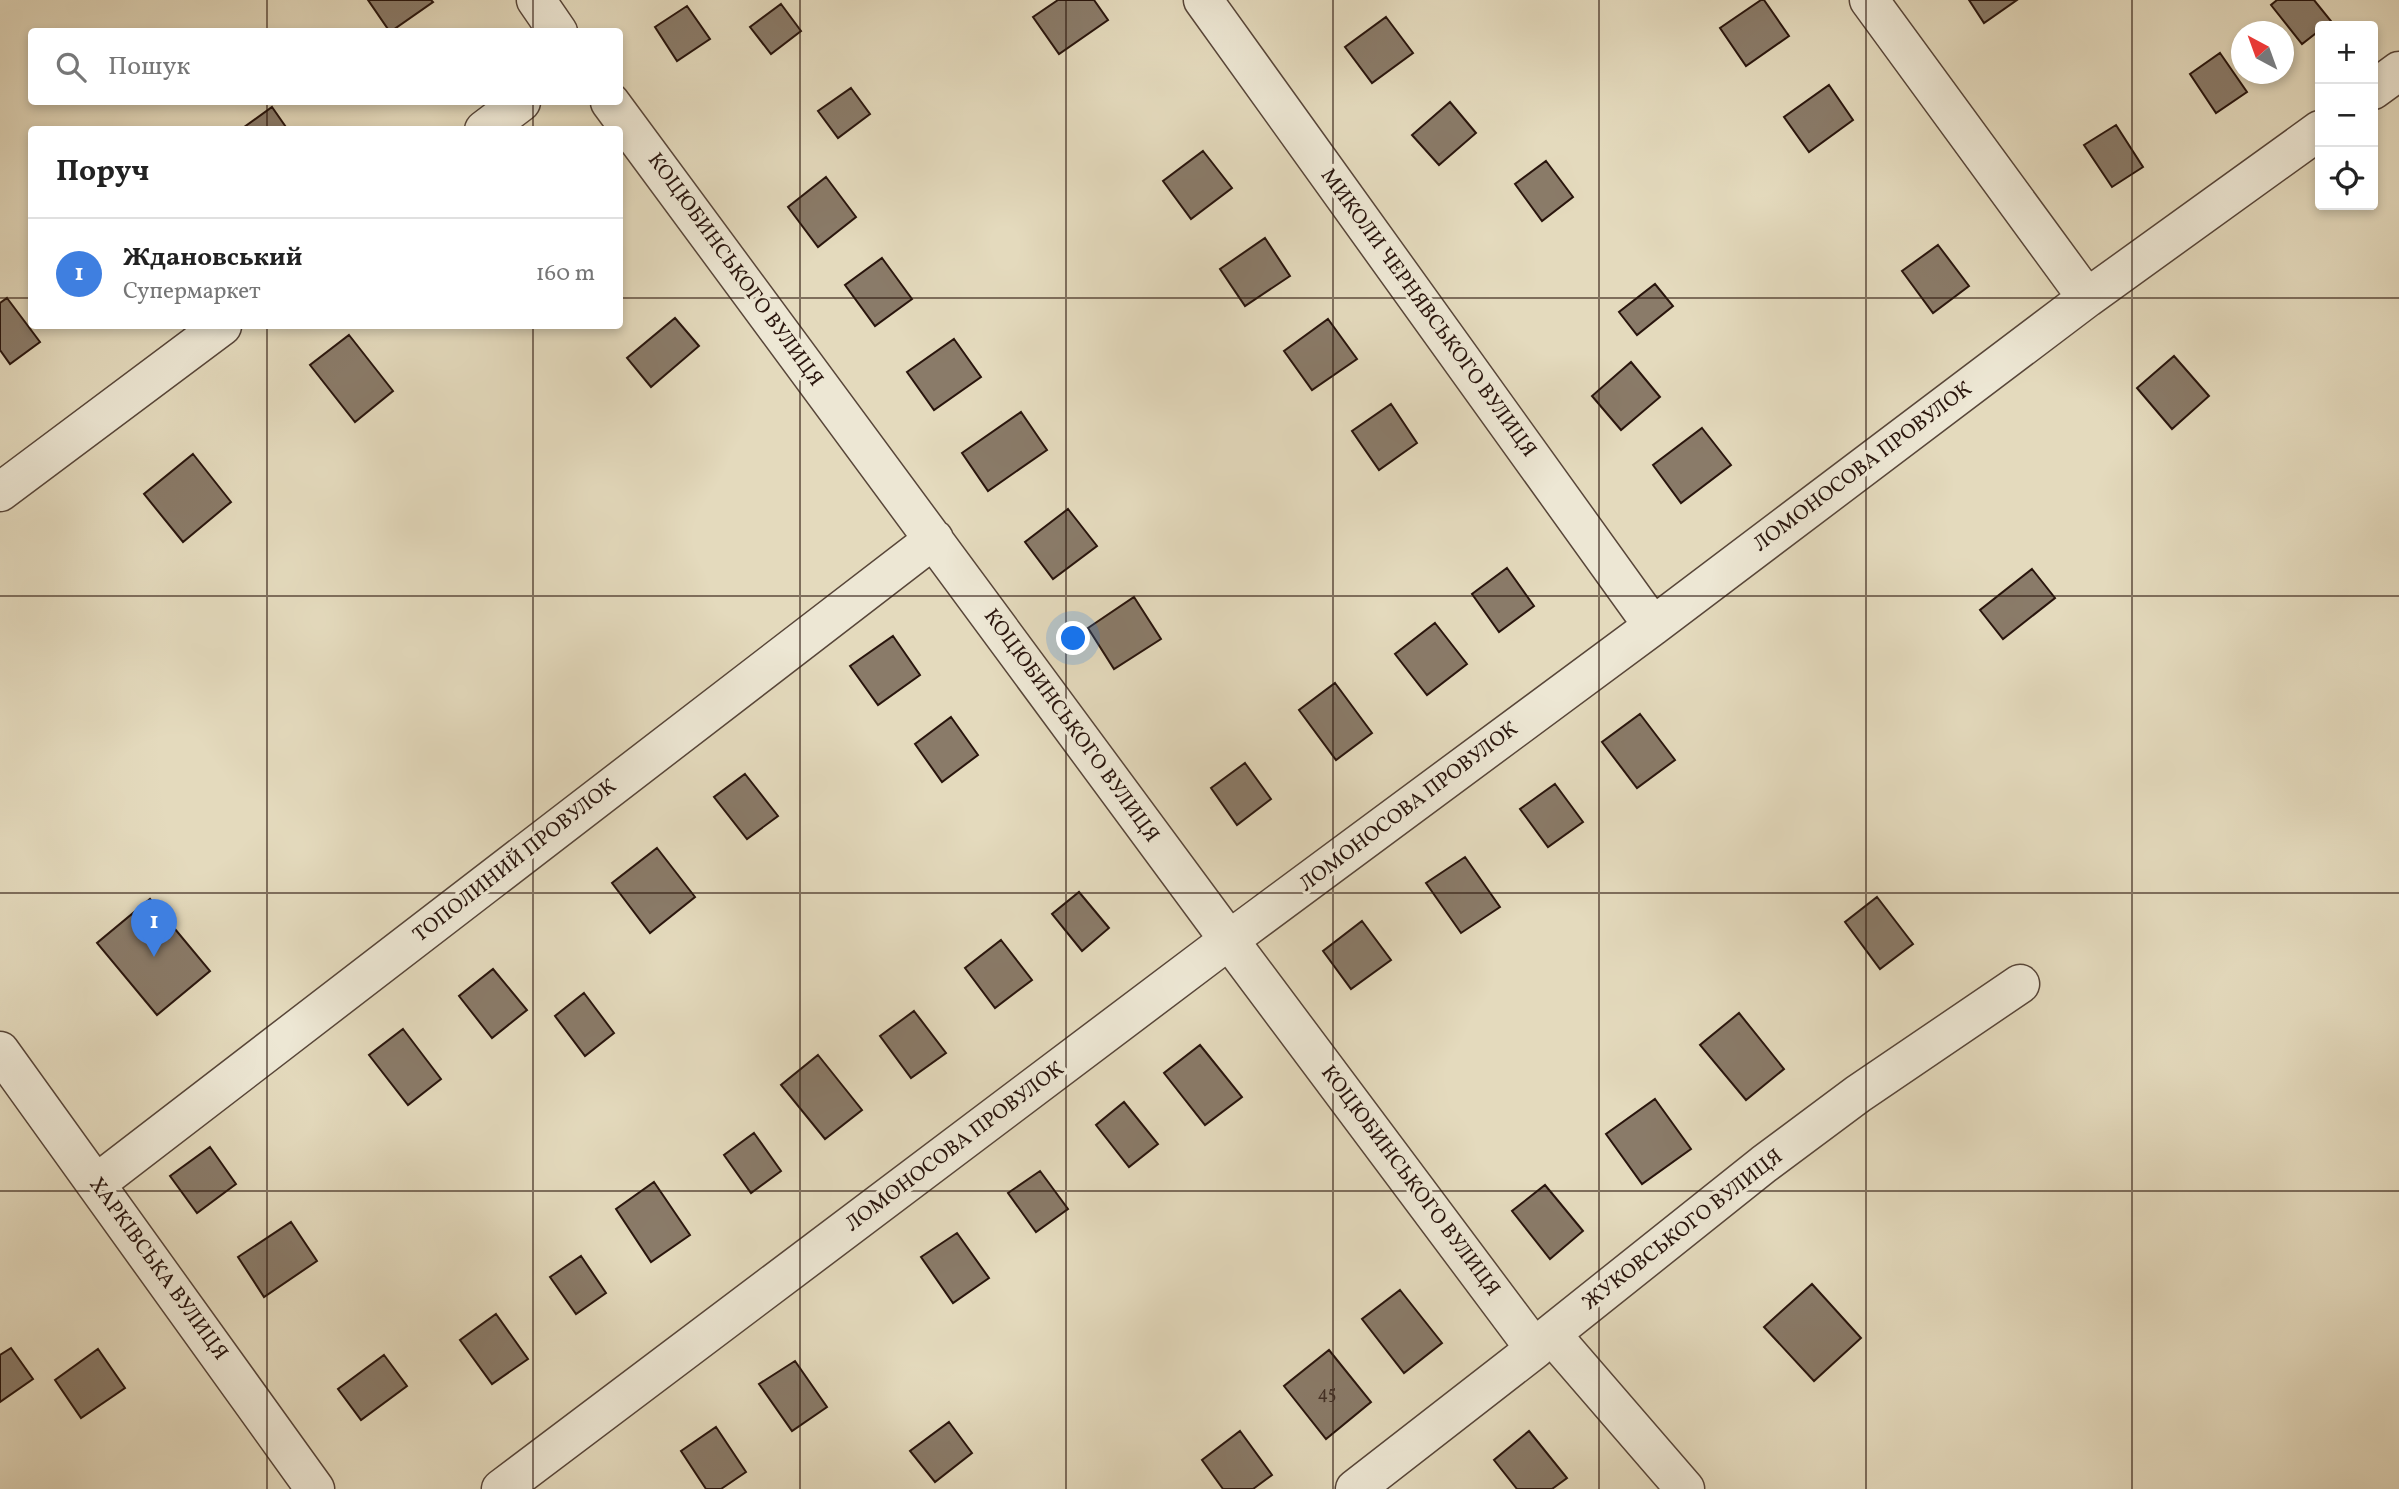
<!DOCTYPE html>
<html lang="uk">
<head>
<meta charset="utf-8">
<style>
  :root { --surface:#fff; --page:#f2f2f2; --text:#222; --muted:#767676; --line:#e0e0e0; --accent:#db2777 }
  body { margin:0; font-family:Vollkorn,serif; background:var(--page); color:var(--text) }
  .controls { position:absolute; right:21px; top:21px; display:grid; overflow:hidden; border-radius:7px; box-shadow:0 4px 10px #0003 }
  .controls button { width:63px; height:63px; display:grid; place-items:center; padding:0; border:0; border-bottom:2px solid var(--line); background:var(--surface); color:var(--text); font:35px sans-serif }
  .compass { position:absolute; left:2231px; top:21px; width:63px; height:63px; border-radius:50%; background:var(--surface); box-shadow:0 4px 10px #0003; rotate:319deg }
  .you { position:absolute; left:1074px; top:639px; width:24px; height:24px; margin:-18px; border:5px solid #fff; border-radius:50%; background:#1a73e8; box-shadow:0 0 0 10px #1a73e833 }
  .badge { display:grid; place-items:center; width:46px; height:46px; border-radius:50%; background:var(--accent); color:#fff; font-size:23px; font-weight:700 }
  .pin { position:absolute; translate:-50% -58px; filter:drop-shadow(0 2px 4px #0008) }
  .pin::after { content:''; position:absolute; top:37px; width:24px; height:21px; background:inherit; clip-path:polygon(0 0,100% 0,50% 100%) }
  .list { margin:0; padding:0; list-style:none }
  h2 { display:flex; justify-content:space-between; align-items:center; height:91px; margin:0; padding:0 28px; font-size:30px }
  h2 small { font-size:23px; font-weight:400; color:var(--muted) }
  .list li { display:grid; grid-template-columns:46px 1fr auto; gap:21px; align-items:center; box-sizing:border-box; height:112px; padding:0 28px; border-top:2px solid var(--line) }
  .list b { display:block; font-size:26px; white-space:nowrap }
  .list p { margin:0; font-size:23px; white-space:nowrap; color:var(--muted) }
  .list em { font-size:23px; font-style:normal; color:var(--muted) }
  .icon { flex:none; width:38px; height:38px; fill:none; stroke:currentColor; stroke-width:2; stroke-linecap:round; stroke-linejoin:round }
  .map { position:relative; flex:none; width:2399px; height:1489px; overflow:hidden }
  .search { position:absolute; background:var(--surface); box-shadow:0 4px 10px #0003; left:28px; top:28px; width:595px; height:77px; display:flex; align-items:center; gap:18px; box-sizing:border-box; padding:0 24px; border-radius:7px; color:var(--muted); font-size:26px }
  .panel { position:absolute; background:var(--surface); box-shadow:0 4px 10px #0003; left:28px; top:126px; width:595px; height:203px; border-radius:7px }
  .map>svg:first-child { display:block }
</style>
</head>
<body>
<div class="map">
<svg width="2399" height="1489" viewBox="0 0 2399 1489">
  <rect width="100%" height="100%" fill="#e4dabd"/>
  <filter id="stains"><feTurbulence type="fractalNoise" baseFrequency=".00286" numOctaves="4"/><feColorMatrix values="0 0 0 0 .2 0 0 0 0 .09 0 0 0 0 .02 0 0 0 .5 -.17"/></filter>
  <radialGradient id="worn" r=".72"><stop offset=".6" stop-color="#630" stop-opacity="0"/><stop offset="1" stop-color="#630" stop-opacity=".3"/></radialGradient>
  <path fill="#8a7b69" stroke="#29150d" stroke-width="2" d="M368,0h63l2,2 -43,30z
    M1058,0h36l14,20 -49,34 -26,-37z
    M1761,0h3l25,36 -43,30 -26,-38z
    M1969,0h48l-33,23z
    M2277,0h37l17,21 -6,5h-5v4l-18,14 -31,-39z
    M781,4l20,27 -30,23 -21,-27z
    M687,6l23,33 -33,22 -22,-34z
    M1386,17l27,36 -41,30 -27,-36z
    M2220,53l27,39 -31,21 -26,-39z
    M1829,85l24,35 -44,32 -25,-35z
    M851,88l19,26 -32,24 -20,-27z
    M1450,102l26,31 -37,32 -27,-30z
    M272,107l16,23h-48z
    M2116,125l27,42 -31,20 -28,-42z
    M1203,151l29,37 -41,31 -28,-38z
    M1546,161l27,36 -31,24 -27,-37z
    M826,177l30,40 -38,30 -30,-40z
    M1265,238l25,38 -45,30 -25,-37z
    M1938,245l31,41 -36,27 -31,-42z
    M882,258l30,41 -37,27 -30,-41z
    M1655,284l18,22 -36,29 -18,-23z
    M7,298l33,44 -30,22 -10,-14v-47z
    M675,318l24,28 -48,41 -24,-29z
    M1328,319l29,40 -45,31 -28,-39z
    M349,335l44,56 -38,31 -45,-57z
    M954,339l27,38 -47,33 -27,-38z
    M2174,356l35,40 -37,33 -35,-41z
    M1631,362l29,35 -39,33 -29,-34z
    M1391,404l26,39 -38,27 -27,-39z
    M1021,412l26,38 -59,41 -26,-38z
    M1702,428l29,37 -50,38 -28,-38z
    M193,454l38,48 -48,40 -39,-48z
    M1068,509l29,37 -44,33 -28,-37z
    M1507,568l27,38 -35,26 -27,-38z
    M2032,569l23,29 -52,41 -23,-29z
    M1134,597l27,42 -47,30 -26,-41z
    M1435,623l32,41 -40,31 -32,-41z
    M893,636l27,39 -42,30 -28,-39z
    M1335,683l37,50 -36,27 -37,-50z
    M1640,714l35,46 -38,28 -35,-46z
    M951,717l27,38 -36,27 -27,-38z
    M1245,763l26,36 -34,26 -26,-37z
    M745,774l33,42 -31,23 -33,-42z
    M1555,784l28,38 -35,25 -28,-38z
    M657,848l38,49 -45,36 -38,-50z
    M1465,857l35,50 -39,26 -35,-50z
    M1079,892l30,36 -27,23 -30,-37z
    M1877,897l36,47 -33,25 -35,-47z
    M150,899l60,72 -53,44 -60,-72z
    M1362,921l29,39 -40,29 -28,-38z
    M1001,940l31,40 -37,28 -30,-40z
    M493,969l34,41 -35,28 -33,-42z
    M584,993l30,40 -29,23 -30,-40z
    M914,1011l32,42 -35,25 -31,-42z
    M1739,1013l45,56 -38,31 -46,-55z
    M403,1029l38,50 -33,26 -39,-50z
    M1200,1045l42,52 -37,28 -41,-52z
    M818,1055l44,55 -37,29 -44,-54z
    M1655,1099l36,50 -49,35 -36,-50z
    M1124,1102l34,42 -29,23 -33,-42z
    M754,1133l27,38 -30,22 -27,-38z
    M210,1147l26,37 -39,29 -27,-37z
    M1040,1171l28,38 -32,23 -28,-39z
    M654,1182l36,53 -39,27 -35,-53z
    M1545,1185l38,46 -33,28 -38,-48z
    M291,1222l26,39 -53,36 -26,-40z
    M957,1233l32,45 -36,25 -32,-46z
    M581,1256l25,37 -30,21 -26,-37z
    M1812,1284l49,54 -47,43 -50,-54z
    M1400,1290l42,53 -38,30 -42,-54z
    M496,1314l32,45 -36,25 -32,-44z
    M11,1348l22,31 -33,23v-47z
    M98,1349l27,39 -44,30 -26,-38z
    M1329,1350l42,52 -45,37 -42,-53z
    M384,1355l23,31 -46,34 -23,-31z
    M795,1361l32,46 -35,24 -33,-47z
    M949,1422l23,31 -37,29 -25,-31z
    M716,1427l30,45 -25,17h-15l-25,-38z
    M1240,1431l32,44 -19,14h-30l-21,-29z
    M1529,1431l38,47 -15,11h-35l-23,-29z"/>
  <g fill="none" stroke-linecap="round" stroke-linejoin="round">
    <g stroke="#584639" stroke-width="41">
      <path id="minor" d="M536,0l22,32
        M1203,0l450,626
        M1869,0l218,298
        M2373,90l26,-19
        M610,102l619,838 306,409
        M484,130l37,-28
        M0,492l222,-166
        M0,1051l315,438
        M97,1183l837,-644
        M1551,1334l134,155
        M501,1489l728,-549 424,-314 434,-328 233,-168
        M1355,1489l180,-140 16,-15 213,-170 94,-70 162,-110"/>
    </g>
    <use href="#minor" stroke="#ede7d4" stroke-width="38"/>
  </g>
  <path fill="none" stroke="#29150d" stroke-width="2" stroke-opacity="0.55" d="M267,0v32M533,0v32M800,0v1489M1066,0v1489M1333,0v1489M1599,0v1489M1866,0v1489M2132,0v1489M267,102v28M533,102v28M0,298h32M620,298h1779M267,326v1163M533,326v1163M0,596h2399M0,893h2399M0,1191h2399"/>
  <g text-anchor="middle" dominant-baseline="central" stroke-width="7" stroke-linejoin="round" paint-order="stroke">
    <g font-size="18" fill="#412e24">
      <text x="1327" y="1394">45</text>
    </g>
    <g font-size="21" fill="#29150d" stroke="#ede7d4">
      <text transform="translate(735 270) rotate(54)">КОЦЮБИНСЬКОГО ВУЛИЦЯ</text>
      <text transform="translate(1428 313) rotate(54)">МИКОЛИ ЧЕРНЯВСЬКОГО ВУЛИЦЯ</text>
      <text transform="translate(1863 467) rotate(-37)">ЛОМОНОСОВА ПРОВУЛОК</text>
      <text transform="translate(1071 726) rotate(54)">КОЦЮБИНСЬКОГО ВУЛИЦЯ</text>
      <text transform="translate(1409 807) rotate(-37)">ЛОМОНОСОВА ПРОВУЛОК</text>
      <text transform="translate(515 861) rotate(-38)">ТОПОЛИНИЙ ПРОВУЛОК</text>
      <text transform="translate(955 1147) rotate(-37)">ЛОМОНОСОВА ПРОВУЛОК</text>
      <text transform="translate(1410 1181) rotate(53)">КОЦЮБИНСЬКОГО ВУЛИЦЯ</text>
      <text transform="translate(1683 1230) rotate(-38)">ЖУКОВСЬКОГО ВУЛИЦЯ</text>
      <text transform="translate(158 1269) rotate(54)">ХАРКІВСЬКА ВУЛИЦЯ</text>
    </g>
  </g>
  <rect width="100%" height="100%" filter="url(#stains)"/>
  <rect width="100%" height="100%" fill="url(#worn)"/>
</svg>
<div class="controls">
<button>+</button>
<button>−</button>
<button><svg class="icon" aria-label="locate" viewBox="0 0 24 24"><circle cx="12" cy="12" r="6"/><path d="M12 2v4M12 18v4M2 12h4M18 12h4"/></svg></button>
</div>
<svg class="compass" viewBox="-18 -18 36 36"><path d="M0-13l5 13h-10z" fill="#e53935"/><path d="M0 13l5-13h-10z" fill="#767676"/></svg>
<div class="you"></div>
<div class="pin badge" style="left:154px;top:957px;background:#3f7fe0">1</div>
<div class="search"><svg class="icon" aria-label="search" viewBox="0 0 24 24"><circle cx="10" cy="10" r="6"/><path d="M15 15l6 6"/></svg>Пошук</div>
<section class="panel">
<h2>Поруч<small></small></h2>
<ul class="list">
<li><span class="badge" style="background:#3f7fe0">1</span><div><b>Ждановський</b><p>Супермаркет</p></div><em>160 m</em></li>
</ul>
</section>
</div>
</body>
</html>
